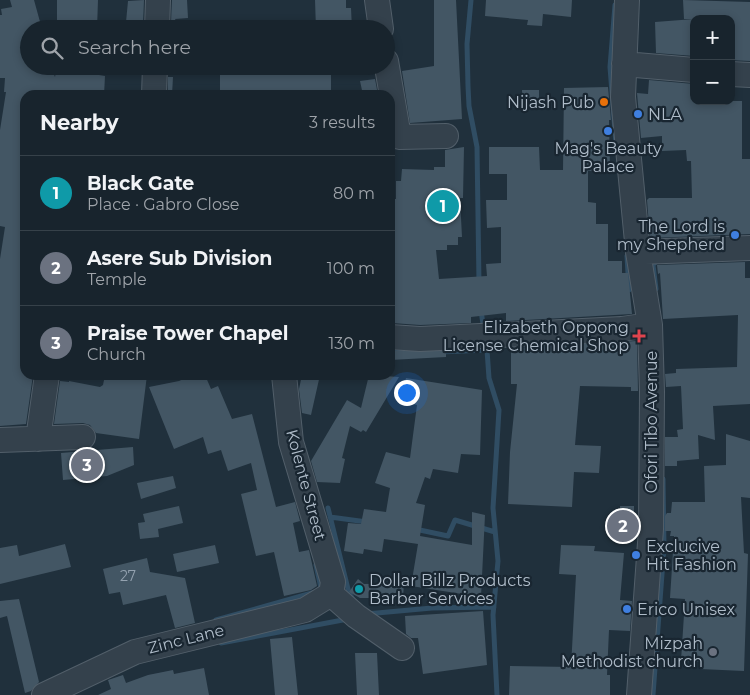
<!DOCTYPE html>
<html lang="en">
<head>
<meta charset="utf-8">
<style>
  :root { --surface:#18242d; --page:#212c35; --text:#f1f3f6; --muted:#9fa4aa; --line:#364149; --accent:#2563eb }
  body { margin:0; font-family:Montserrat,sans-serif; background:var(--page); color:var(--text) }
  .controls { position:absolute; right:15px; top:15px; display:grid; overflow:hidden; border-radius:10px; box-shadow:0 2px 8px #0003 }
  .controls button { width:45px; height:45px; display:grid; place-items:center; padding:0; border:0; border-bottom:1px solid var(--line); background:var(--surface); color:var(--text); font:25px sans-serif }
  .you { position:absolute; left:406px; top:392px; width:18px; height:18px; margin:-12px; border:4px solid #fff; border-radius:50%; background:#1a73e8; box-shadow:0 0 0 8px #1a73e833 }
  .badge { display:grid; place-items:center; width:32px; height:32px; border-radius:50%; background:var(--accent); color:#fff; font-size:16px; font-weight:700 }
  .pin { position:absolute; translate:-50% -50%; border:2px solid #fff; box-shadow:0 1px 5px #0006 }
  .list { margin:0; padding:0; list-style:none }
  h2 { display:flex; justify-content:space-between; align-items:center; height:65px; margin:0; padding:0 20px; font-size:21px }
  h2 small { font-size:16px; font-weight:400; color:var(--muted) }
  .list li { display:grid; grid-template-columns:32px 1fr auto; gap:15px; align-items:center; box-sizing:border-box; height:75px; padding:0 20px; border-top:1px solid var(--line) }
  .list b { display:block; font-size:19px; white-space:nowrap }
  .list p { margin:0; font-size:16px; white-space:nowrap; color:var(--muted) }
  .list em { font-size:16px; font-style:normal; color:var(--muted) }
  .icon { flex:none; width:28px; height:28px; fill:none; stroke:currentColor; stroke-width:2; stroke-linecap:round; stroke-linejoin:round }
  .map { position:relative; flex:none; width:750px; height:695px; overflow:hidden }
  .search { position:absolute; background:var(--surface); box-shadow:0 2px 8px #0003; left:20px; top:20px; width:375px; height:55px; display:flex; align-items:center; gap:12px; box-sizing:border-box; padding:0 18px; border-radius:28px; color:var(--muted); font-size:19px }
  .panel { position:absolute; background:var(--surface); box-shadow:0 2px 8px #0003; left:20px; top:90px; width:375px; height:290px; border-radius:15px }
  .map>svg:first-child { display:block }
</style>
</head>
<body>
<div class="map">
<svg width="750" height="695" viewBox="0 0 750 695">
  <rect width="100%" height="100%" fill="#20303c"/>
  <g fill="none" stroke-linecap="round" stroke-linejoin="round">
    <path stroke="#304d63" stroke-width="5" d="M471,0l-4,44 1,42 1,20 8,41 2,136
      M615,5l-5,62 6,77
      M627,256l2,34
      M656,289l-3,-24 5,-6
      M481,311l3,19
      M390,349l17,3
      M440,352l47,-2 2,28 10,32 -6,98 5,53 -5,54 4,80
      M328,508l21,85 5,8
      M330,517l37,5
      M415,529l33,7 7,-16 40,12
      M366,614l66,-6 62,-1
      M216,620l103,-29 2,-3 -5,-23
      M221,643l127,-24
      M653,695l11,-148 -1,-68"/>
  </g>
  <path fill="#435664" d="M10,0h24l8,29h-13v37h14v6h10l2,5 1,-5 20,-1 1,-5h23l-1,9 6,1 -1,19h-79v280h8l-7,49 -26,2v-167l5,-32 -5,-1v-96l6,-38h-2l1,-14h-5v-63h2l-1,-6 11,-2z
    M57,0h41l-1,29h-40z
    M144,0l-1,24 -17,-2 2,-21z
    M172,0h15l1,18 -13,1 1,2 -5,1z
    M315,0h31v8h5l1,21h-36z
    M434,0h22l6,119 -52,4 -8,-52 32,-5z
    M486,0h86l-1,17 -28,-3 -1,12 -15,-1 1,-5 -43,-4z
    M683,0l67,2v59l-19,-1v-41h-47z
    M694,19v37l-38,-3 -1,-31z
    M220,66h111v29h-111z
    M168,77h5l-1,18h-4z
    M375,79l3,16h-15l-3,-14z
    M649,80l45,4v17h48v58h8v75l-100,4 -3,-38 2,-2h43l-1,-37h-4l-1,-11 -24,1v-15l-21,2 -4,-45 11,1z
    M608,87l3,33h-2l1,50 -22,1v31l8,1v21h12v37h14v12h6l4,41 -126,7v-8l-35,4v6l-51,2 -28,-2 -2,-124h6v-18h5l1,-12 32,1v-3h11v-17l19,-3 -1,51h-3l2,39h-4v8h-11v5h-11l3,29 48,-3 -1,-12 15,-1v-36l-14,1 -1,-28h21v-26h-18v-27h50l1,23h23l1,-82z
    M522,90h17v16h-17z
    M745,262v16h5v126l-37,2 2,34 -17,-5 1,24 -22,2v5h-12v-29h13l-1,-7 6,-1 -2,-43 -15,1 -1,-13 11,-1v-4l61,-2 1,-52 -75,4 -3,-46 -2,1 -1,-9z
    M637,341l1,50h-7v-4l-51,-1 -5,59 26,1 -2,27 -25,-1 -2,35 -64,-3 2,-52 7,-68h-6v-36z
    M392,351h54v6l-56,3z
    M105,375h42l-8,64 -43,-6 -6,-8 -7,-2 -29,1 6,-43 9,1v-1l31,6 3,-2z
    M192,375h13l6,14 7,-3 14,33 20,-5 24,93 19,-5 5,19 -7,2 6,29 10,-2 8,36 -6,4 -27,6 -10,-44 -18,4 -15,-62 16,-4 -6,-27 -23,8 -7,-21 -13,4 -5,-17 -29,12 -25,-62 30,-6z
    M302,375h18l-9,40 -9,-2 -3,-24z
    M369,375l30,2 -33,55 -3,-2 -2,2 -11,-6 -8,32 3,1 -5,24 -23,-1 -6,-21 36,-61 14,8z
    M406,378l76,12 -2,65 -19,-1 -3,19 -25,-4 -3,10 -5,-2 -9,26 9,2 -5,31 52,9v-33l13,3 -4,82 -70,-11 7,-42 -34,-5 -2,13 -18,-3 -1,5 -19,-3 4,-28 13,1 3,-15 22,3 4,-24 -15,-5 11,-31 24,6 7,-53 -17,-5z
    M726,434l24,7v57l-9,-1 3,56 4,1 -4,117 -44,-2v-7l-19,-1 4,-62 -15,-1 4,-62h-4l1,-5h-6v-15l2,-3h4l1,-11h33l-1,-36 22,-1z
    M133,447l1,18 -27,11 -44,4 -2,-27z
    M173,476l3,12 -35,11 -4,-16z
    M179,506l4,17 -25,6 1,8 -19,2 -2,-16 7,-1 -2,-8z
    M620,506h14v10h3v18l-17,1z
    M65,544l6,23 -71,17v-36l17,-3 2,11z
    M215,545l4,18 -42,9 -4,-18z
    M561,545l34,1 -1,5 30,2 -4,47 12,1 -2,30 -21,-1 -2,45h3v20h-101l1,-29 61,1 5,-92 -17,-1z
    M147,558l3,14 35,6 10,45 -20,5 -9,-33 -43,10 -3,-13 -11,2 -6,-25z
    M358,579l6,5 40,-1 -1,15h-43l-11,-6z
    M19,599l20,83 -8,9 -6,2 -18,-77 -7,2v-17z
    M483,611l4,54 -64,9 -5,-36h-7l-5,-4 -1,-18z
    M292,637l6,58h-23l-5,-56z
    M355,653h22l2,42h-22z
    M204,668l5,27h-111l13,-6 -3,-9 15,-5 3,8 22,-8 25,-5 1,4z"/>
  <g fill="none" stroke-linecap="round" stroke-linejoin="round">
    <g stroke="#525f6a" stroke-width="26">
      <path id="minor" d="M377,0l4,29
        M627,0l-4,97 15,155 12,73 2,67 -1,137 -12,166
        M157,29l1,-29
        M386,61l13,76 47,-1
        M624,64l70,6
        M731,74l19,1
        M154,95l1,-29
        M638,252l112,-4
        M390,337l30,2 202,-10 28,-4
        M284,375l7,67 42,140 -2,12
        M38,439l9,-64
        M0,440l83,-3
        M331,594l25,22 46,32
        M44,695l91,-43 170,-42 26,-16"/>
    </g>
    <use href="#minor" stroke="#34414c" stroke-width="24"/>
  </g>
  <circle fill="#e8710a" stroke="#192631" stroke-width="2" cx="604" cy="102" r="5"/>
  <g fill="#3f7fe0" stroke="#192631" stroke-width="2">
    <circle cx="638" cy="114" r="5"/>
    <circle cx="608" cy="131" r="5"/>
    <circle cx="735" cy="235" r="5"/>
    <circle cx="636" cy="555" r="5"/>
    <circle cx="627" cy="609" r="5"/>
  </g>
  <path fill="#e0444e" stroke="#192631" stroke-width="2" d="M636.5 328.5h5v5h5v5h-5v5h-5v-5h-5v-5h5z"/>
  <circle fill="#0f9aa8" stroke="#192631" stroke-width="2" cx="359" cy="589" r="5"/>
  <circle fill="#6b7280" stroke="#192631" stroke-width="2" cx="713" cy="652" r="5"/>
  <g text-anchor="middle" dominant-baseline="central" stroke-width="4.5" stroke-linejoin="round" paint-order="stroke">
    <g font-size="14" fill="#94a2b0">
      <text x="128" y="576">27</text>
    </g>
    <g font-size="16" fill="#afbcc9" stroke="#192631" text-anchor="end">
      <text x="594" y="102">Nijash Pub</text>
      <text x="648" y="114" text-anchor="start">NLA</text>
      <text x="608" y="148" text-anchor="middle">Mag's Beauty<tspan x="608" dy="18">Palace</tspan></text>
      <text x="725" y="226">The Lord is<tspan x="725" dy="18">my Shepherd</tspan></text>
      <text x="629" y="327">Elizabeth Oppong<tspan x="629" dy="18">License Chemical Shop</tspan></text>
      <text x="646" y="546" text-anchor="start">Exclucive<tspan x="646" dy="18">Hit Fashion</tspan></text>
      <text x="369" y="580" text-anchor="start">Dollar Billz Products<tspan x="369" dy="18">Barber Services</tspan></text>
      <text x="637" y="609" text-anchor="start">Erico Unisex</text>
      <text x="703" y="643">Mizpah<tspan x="703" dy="18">Methodist church</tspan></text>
    </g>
    <g font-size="16" fill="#afbcc9" stroke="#192631">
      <text transform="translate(651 422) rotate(-90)">Ofori Tibo Avenue</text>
      <text transform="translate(306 485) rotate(75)">Kolente Street</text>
      <text transform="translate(186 639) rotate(-14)">Zinc Lane</text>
    </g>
  </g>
</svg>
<div class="controls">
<button>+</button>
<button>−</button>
</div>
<div class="you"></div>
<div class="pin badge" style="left:443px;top:206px;background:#0f9aa8">1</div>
<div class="pin badge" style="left:623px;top:526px;background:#6b7280">2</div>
<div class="pin badge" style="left:87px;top:465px;background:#6b7280">3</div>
<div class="search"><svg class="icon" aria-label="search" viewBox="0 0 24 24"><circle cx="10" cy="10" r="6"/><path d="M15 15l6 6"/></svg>Search here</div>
<section class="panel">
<h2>Nearby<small>3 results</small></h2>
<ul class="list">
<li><span class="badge" style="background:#0f9aa8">1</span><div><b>Black Gate</b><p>Place · Gabro Close</p></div><em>80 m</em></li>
<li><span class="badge" style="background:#6b7280">2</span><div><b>Asere Sub Division</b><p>Temple</p></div><em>100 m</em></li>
<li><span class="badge" style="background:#6b7280">3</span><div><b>Praise Tower Chapel</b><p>Church</p></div><em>130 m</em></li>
</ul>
</section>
</div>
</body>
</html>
